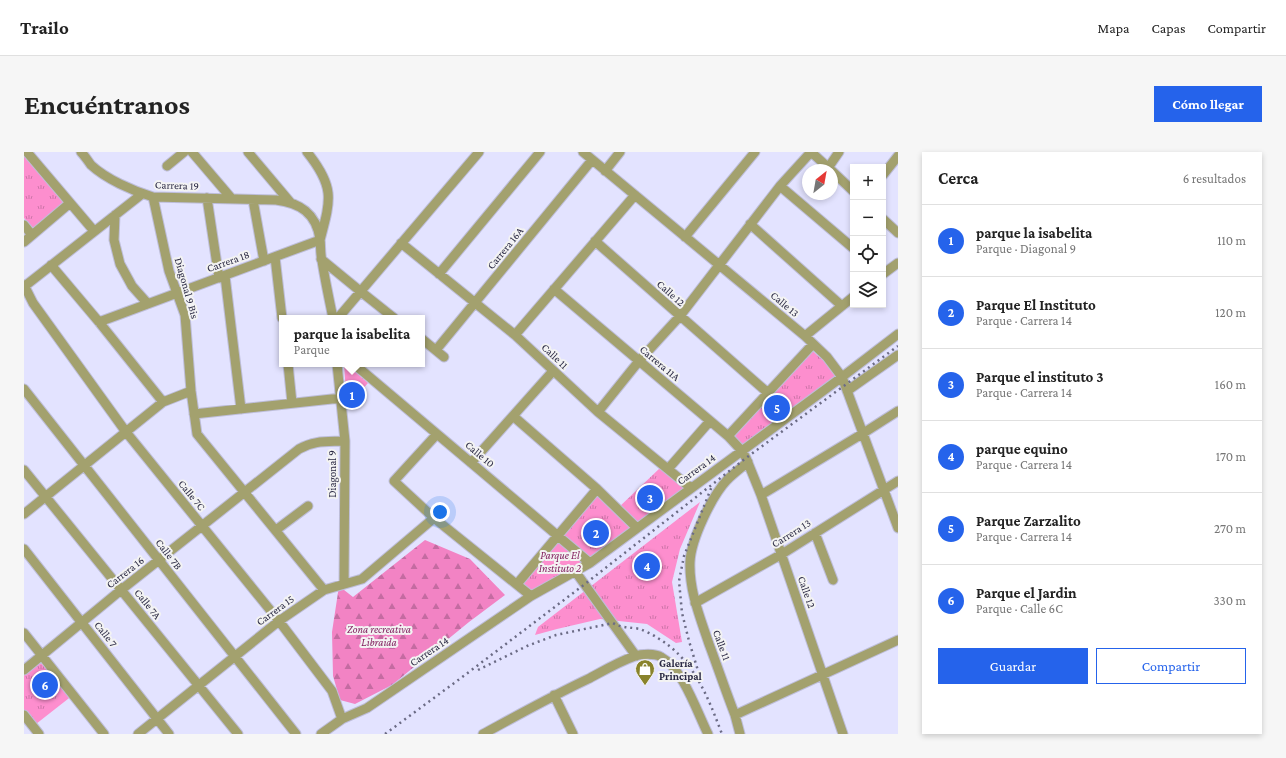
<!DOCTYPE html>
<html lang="es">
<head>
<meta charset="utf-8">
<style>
  :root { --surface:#fff; --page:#f6f6f6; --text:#222; --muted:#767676; --line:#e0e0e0; --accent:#2563eb }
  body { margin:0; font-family:"Crimson Pro",serif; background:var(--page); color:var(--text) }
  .controls { position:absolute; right:12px; top:12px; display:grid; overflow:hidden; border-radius:0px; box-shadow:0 2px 6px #0003 }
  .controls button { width:36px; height:36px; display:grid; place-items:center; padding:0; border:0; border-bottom:1px solid var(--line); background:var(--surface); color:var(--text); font:20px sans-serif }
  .compass { position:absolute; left:778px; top:12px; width:36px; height:36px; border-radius:50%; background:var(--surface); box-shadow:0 2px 6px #0003; rotate:31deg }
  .you { position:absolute; left:416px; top:360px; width:14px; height:14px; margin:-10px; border:3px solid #fff; border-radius:50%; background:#1a73e8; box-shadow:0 0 0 6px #1a73e833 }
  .badge { display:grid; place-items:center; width:26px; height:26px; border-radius:50%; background:var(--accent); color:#fff; font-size:13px; font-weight:700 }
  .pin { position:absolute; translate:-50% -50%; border:2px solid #fff; box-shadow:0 1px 4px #0006 }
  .popup { position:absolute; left:255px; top:163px; width:146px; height:52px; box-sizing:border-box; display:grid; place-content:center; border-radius:0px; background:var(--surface); filter:drop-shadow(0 1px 3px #0005); font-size:13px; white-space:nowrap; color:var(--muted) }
  .popup b { font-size:15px; color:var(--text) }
  .popup::after { content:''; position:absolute; left:50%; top:100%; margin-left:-8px; border:8px solid transparent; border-top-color:var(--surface) }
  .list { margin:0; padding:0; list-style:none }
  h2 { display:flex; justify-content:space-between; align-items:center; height:52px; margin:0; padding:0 16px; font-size:17px }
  h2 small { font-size:13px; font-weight:400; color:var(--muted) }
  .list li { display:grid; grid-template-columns:26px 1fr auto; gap:12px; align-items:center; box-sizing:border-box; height:72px; padding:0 16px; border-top:1px solid var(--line) }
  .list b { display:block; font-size:15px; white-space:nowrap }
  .list p { margin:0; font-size:13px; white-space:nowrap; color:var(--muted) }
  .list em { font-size:13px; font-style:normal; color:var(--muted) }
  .actions { display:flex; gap:8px; padding:12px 16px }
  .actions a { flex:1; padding:9px 0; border:1px solid var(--accent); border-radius:0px; text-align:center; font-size:14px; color:var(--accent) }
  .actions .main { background:var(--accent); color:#fff }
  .icon { flex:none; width:22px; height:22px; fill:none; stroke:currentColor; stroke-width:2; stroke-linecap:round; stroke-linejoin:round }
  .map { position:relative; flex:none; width:874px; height:582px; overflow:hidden; border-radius:0px }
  header { display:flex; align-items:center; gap:24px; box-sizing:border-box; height:56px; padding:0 20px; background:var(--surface); border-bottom:1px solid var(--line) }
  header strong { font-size:19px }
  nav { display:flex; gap:22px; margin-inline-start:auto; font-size:14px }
  .intro { display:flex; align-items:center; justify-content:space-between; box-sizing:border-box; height:96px; padding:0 24px }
  h1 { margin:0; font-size:28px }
  .button { padding:10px 18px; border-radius:0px; background:var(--accent); color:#fff; font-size:14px; font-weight:700 }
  main { display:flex; gap:24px; padding:0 24px }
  aside { flex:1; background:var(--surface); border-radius:0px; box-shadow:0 2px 6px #0003 }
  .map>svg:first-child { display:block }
</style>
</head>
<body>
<header>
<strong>Trailo</strong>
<nav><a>Mapa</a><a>Capas</a><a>Compartir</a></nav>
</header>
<div class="intro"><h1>Encuéntranos</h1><a class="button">Cómo llegar</a></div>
<main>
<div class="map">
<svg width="874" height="582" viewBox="0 0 874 582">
  <defs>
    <pattern id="grass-tufts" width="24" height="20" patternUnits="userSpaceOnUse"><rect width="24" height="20" fill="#fd8ece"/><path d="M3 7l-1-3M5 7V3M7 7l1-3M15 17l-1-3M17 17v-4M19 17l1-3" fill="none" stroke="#cd74a9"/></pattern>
    <pattern id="forest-firs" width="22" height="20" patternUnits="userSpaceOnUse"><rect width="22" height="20" fill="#f283c4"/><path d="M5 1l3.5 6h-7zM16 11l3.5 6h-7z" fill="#c46ba1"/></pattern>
  </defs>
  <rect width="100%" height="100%" fill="#e3e3ff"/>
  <path fill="url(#grass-tufts)" d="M4,0l41,46 -36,31 -9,-11v-62z
    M785,196l23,20 8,11 -100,71 -12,-12z
    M320,212h2l22,19 -21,24z
    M636,316l25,21 -51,41 -102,66 -15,-12 80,-92 21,16z
    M676,350l-20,47 -8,33 10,60 -6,1 -29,-19 -47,-5 -43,10 -22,6 3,-8z
    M20,506l29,37 -37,29 -12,-14v-35z"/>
  <path fill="url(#forest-firs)" d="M401,388l45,19 35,36 -36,27 -77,63 -37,19 -15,-4 -7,-24 -1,-44 7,-46 14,11z"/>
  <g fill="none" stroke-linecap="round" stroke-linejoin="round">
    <g stroke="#bebeda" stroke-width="11">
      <path id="street" d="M3,0l67,79
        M57,0c4,4 7,9 10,13 15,14 42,26 62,32l123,3c24,3 40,13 44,39 1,7 0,14 2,22 3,19 7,38 11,57
        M168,0l40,47
        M224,0l42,50
        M559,0l222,184 22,21 15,20 56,151
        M787,0l20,18
        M143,14l17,-14
        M804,16l11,-16
        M581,19l15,-19
        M808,19l21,20
        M859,23l15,-19
        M756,34l73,62
        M129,45l16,74 16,44 6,76 6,43 127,156
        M183,46l12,80
        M229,48l11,61
        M91,63l-1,25 6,24 12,22 16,18
        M859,67l15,14
        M726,72l92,82
        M0,73l8,10
        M661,85l70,-85
        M571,89l173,152
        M0,90l46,-39
        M377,91l114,92 83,77 93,76
        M251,105l7,61
        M297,107l39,32 34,27
        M27,113l48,57 64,80
        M415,122l101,-122
        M859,122l15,-11
        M201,124l16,133
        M0,133l9,18 93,129 153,189 53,70 10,28
        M1,134l117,-92
        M530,137l174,147 14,15 4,7 15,37 82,239
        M314,166l141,-166
        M75,170l221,-82c11,-41 15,-53 -13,-88
        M491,183l120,-140
        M781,184l48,-39
        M398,187l22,18
        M412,198l156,-190
        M264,212l4,39
        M313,212l8,77 -1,143
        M330,212l236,199
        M0,237l272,345
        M823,239l51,-36
        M574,260l41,-51 41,-45 100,-130 31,-34
        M170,262l147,-16
        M489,264l84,73 40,39
        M413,282l-43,47 40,37 97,78
        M704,284l85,-92
        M447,311l82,-92
        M644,317l42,-48
        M0,318l214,264
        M737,343l101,-61 36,-23
        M0,362l139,-112 28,-11
        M252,378l32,-24
        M791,381l18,47
        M0,397l145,185
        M551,419l61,85
        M493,432l80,-95
        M671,451l87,-49 116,-73
        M0,481l80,101
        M0,518l97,-80 178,-141c16,-9 28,-7 46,-8
        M530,543l19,39
        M0,563l15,19
        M711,563l163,-75
        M114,582l141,-113 45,-31 38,-11 72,-61
        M297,582l21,-15 25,-11 164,-112 59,-33 252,-186 56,-43
        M459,582c35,-19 69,-38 105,-55 15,-8 30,-17 47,-23 6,-2 20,-3 26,1 22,12 36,55 47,77
        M716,582l-5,-19c-9,-23 -17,-47 -26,-71 -9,-27 -20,-53 -19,-82 1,-23 22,-66 37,-82 7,-7 14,-12 21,-18"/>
    </g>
    <use href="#street" stroke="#a3a16e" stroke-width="9"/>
    <path stroke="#6b6b85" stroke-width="2.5" stroke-dasharray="2 4" stroke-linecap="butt" d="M454,518l49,-24 29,-11 57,-12c8,5 17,4 27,6 5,2 12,5 16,8 38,22 51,58 66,97
      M675,522l-10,-33 -7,-28 -3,-32 5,-25 28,-70
      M361,582l76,-56 124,-94 161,-126 152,-112"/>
  </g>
  <defs>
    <g id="shop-pin" transform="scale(1)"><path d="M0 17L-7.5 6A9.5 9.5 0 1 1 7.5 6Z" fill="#89832b" stroke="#f3f3f3"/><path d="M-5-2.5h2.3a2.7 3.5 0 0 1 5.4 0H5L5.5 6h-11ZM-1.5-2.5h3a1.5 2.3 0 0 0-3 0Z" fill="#fff"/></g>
  </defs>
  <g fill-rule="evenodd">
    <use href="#shop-pin" x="621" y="517"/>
  </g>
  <g text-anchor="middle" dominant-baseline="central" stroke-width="4" stroke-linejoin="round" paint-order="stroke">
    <g font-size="11" fill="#2b2a44" stroke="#f3f3f3">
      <text transform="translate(153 33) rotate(2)">Carrera 19</text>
      <text transform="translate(481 96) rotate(-51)">Carrera 16A</text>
      <text transform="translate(204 109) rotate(-20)">Carrera 18</text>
      <text transform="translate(163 136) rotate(74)">Diagonal 9 Bis</text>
      <text transform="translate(647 141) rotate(42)">Calle 12</text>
      <text transform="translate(761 152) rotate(40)">Calle 13</text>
      <text transform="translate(531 204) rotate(43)">Calle 11</text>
      <text transform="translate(636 211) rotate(40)">Carrera 11A</text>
      <text transform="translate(456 302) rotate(40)">Calle 10</text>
      <text transform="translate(672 317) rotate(-36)">Carrera 14</text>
      <text transform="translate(308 322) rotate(-90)">Diagonal 9</text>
      <text transform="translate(168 343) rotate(51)">Calle 7C</text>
      <text transform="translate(767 381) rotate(-32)">Carrera 13</text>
      <text transform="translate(145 402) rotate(52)">Calle 7B</text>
      <text transform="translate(101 420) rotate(-38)">Carrera 16</text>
      <text transform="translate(783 440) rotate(71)">Calle 12</text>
      <text transform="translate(124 452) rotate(51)">Calle 7A</text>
      <text transform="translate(251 458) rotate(-36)">Carrera 15</text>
      <text transform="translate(82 482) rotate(52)">Calle 7</text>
      <text transform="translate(698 493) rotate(70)">Calle 11</text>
      <text transform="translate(405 499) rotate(-34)">Carrera 14</text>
    </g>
    <g font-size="11" font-style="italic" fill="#82205f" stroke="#f3f3f3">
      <text x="536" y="403">Parque El<tspan x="536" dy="13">Instituto 2</tspan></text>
      <text x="355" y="477">Zona recreativa<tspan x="355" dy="13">Libraida</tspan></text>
    </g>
    <g font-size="11" font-weight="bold" fill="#2b2a44" stroke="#f3f3f3" text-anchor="start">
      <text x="635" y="511">Galería<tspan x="635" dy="13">Principal</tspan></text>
    </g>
  </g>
</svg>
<div class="controls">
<button>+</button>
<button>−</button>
<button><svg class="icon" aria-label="locate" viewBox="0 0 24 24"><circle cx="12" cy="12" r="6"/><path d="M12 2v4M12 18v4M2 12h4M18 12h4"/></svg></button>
<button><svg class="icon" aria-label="layers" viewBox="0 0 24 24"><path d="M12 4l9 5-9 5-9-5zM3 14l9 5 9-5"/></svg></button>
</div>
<svg class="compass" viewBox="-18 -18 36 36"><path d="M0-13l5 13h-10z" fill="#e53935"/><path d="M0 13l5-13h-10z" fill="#767676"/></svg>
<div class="you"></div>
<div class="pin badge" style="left:328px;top:243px">1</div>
<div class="popup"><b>parque la isabelita</b>Parque</div>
<div class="pin badge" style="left:572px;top:381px">2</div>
<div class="pin badge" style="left:626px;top:346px">3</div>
<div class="pin badge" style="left:623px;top:414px">4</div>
<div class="pin badge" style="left:753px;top:256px">5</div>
<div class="pin badge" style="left:21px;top:533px">6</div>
</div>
<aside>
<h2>Cerca<small>6 resultados</small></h2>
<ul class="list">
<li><span class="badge">1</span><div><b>parque la isabelita</b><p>Parque · Diagonal 9</p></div><em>110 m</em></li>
<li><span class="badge">2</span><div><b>Parque El Instituto</b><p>Parque · Carrera 14</p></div><em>120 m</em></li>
<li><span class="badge">3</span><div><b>Parque el instituto 3</b><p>Parque · Carrera 14</p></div><em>160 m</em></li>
<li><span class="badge">4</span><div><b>parque equino</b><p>Parque · Carrera 14</p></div><em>170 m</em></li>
<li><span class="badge">5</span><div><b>Parque Zarzalito</b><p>Parque · Carrera 14</p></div><em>270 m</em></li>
<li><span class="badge">6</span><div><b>Parque el Jardin</b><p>Parque · Calle 6C</p></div><em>330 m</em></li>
</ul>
<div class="actions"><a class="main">Guardar</a><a>Compartir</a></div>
</aside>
</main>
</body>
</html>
